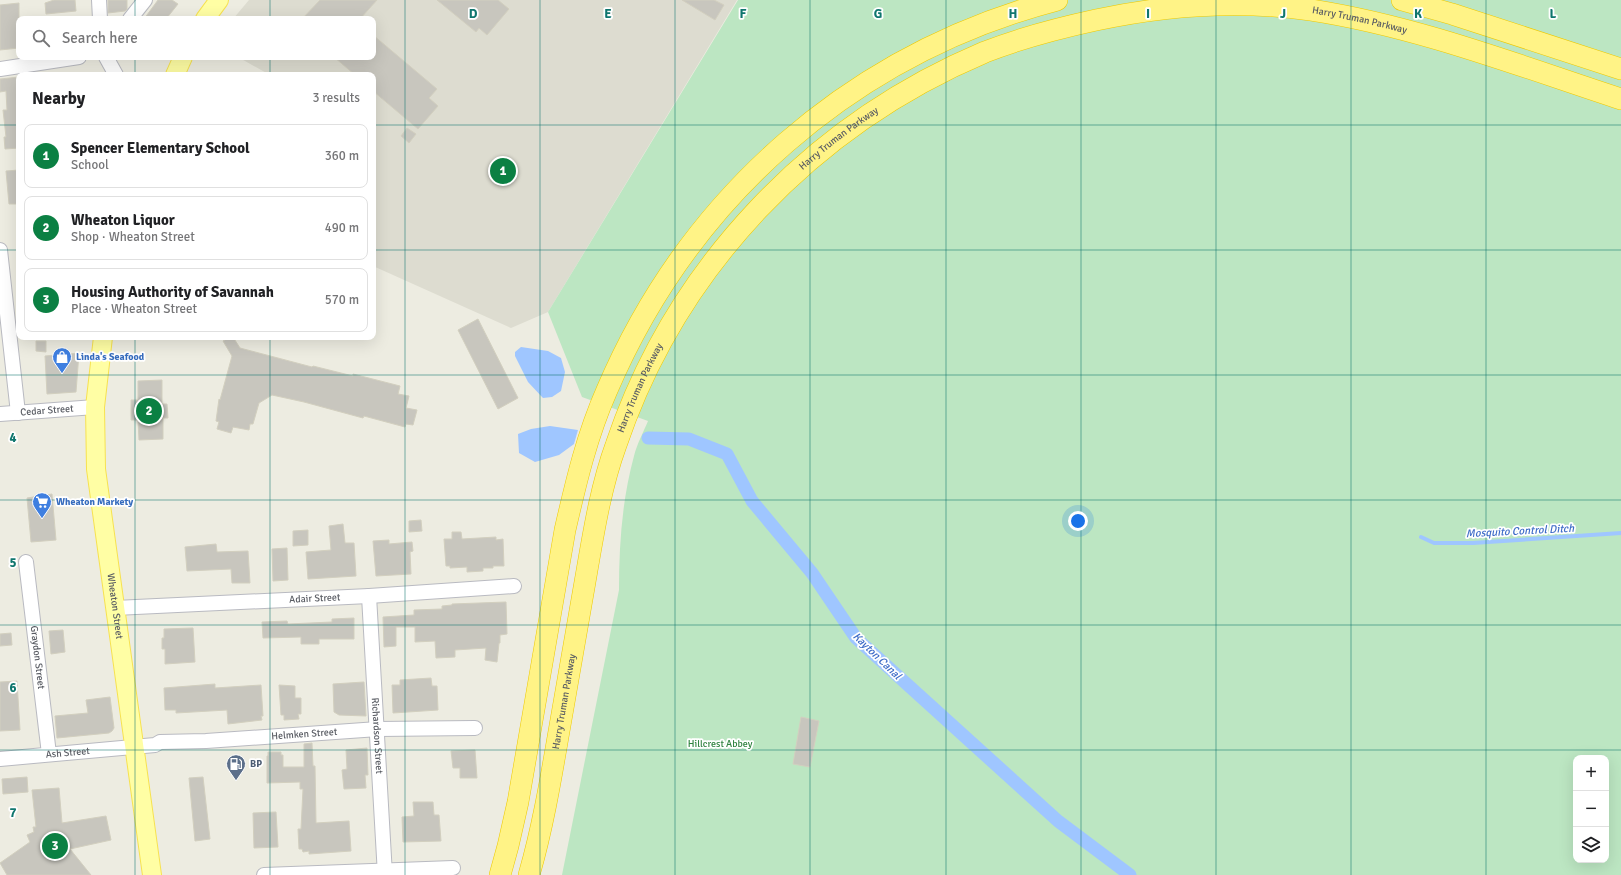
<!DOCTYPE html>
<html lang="en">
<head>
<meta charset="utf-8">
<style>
  :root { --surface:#fff; --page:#f6f6f6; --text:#202124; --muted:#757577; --line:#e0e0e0; --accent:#0b8043 }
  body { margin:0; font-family:Signika,sans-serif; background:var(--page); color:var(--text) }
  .controls { position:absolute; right:12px; bottom:12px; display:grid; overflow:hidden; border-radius:8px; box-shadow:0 4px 16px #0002 }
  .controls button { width:36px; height:36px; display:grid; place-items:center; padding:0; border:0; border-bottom:1px solid var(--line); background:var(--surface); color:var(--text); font:20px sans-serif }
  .you { position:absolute; left:1078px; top:521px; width:14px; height:14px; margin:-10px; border:3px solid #fff; border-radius:50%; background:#1a73e8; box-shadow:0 0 0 6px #1a73e833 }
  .badge { display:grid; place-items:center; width:26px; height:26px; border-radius:50%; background:var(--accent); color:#fff; font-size:13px; font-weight:700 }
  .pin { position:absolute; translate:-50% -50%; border:2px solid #fff; box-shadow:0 1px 4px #0006 }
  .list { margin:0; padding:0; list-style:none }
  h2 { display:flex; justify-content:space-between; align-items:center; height:52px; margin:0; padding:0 16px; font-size:17px }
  h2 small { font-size:13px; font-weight:400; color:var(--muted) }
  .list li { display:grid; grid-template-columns:26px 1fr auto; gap:12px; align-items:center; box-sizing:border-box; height:64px; margin:0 8px 8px; padding:0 8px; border:1px solid var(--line); border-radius:8px }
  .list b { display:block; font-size:15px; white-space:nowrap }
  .list p { margin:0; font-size:13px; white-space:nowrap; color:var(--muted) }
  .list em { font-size:13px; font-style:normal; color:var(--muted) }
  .icon { flex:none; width:22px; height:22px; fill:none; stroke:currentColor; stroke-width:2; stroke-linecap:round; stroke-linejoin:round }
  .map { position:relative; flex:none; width:1621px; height:875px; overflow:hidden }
  .search { position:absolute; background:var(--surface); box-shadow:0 4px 16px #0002; left:16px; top:16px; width:360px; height:44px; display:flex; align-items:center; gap:10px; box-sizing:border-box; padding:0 14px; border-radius:8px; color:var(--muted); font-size:15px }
  .panel { position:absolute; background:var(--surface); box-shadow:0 4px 16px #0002; left:16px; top:72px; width:360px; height:268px; border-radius:8px }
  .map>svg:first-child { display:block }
</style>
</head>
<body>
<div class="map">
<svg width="1621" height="875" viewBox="0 0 1621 875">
  <rect width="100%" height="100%" fill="#edece1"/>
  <path fill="#dddcd0" d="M249,0h488l-189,312 -37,16 -138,-62v-191h-103l-32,-18h135v-38h-140z"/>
  <path fill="#bce6c2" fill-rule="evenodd" d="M738,0h883v875h-1059l57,-285c0,-45 3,-90 15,-134 3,-12 9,-23 14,-35l-66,-24 -34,-85zM1576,758h30v102h-30z"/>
  <path fill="#9fc6ff" d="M521,347l27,4 13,7 4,14 -4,19 -9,6 -9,1 -15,-16 -13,-26v-4z
    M550,426l28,4 -4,14 -15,11 -24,7 -16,-9 -1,-19 13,-5z"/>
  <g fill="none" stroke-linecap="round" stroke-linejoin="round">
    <path stroke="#9fc6ff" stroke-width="4" d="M1421,537l13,6h39l148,-10"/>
    <path stroke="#9fc6ff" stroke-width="13" d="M648,438l41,1 38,15 25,47 60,72 44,65 202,183 72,54"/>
  </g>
  <path fill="#c8c6be" stroke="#d2cfbf" d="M54,0h21l1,11 -30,3 -1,-11z
    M108,0h19v9l-2,2 -17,2z
    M158,0h14l6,4 -12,15h-22z
    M320,0h57l-17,19h-58z
    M437,0h61l11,9 -22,26 -8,-7 -3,4z
    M682,0h32l10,5 -9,15z
    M19,3v45l-19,2v-45z
    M373,35l64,54 -8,9 9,8 -20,23 -45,-38v-16h-18l-21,-18h39z
    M19,77v71l-14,1 -1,-12h2l-3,-27h4l-1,-19 -6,1v-13z
    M407,128l9,6 -7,9 -8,-7z
    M19,170v34h-10l-3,-33z
    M478,319l40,79 -20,11 -40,-79z
    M230,337h3l7,11 72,19 1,-1 40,10v-2l47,12 -2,8 11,2 -3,12 11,2 -4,15 -7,-1 -1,3 -41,-11 -1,2 -59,-16 -32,-7 -13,8 -6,21h-3l-1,6 -16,-3 -2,6 -14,-4 2,-7 -3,-1 3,-22 1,1 12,-44 -9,-15z
    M36,341h10v11l-10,-1z
    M79,353l-3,39 -29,2 -2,-38z
    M162,380v24h5l1,14h-5v21l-24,1 -1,-20h-7v-20h7v-19z
    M52,494l4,46 -25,2 -4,-44z
    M421,520l1,11 -13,1v-11z
    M343,524l2,19h9l2,33 -48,3 -2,-27 25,-2 -2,-24z
    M308,530v15l-15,1v-15z
    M452,532h9l1,7 34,-2v3l7,-1 1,27h-11v2h-10v3l-16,1v-5l-17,1v-2h-4l-2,-27h8z
    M389,540v4l23,-2 1,9 -3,1 1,22 -35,2 -3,-35z
    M216,544l1,8 31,-1 2,32h-18l-1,-14 -44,2 -2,-24z
    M287,548l1,32 -15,1 -1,-32z
    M506,602l1,32 -7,1v8h-1l-2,19 -12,-2 1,-12 -31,2v7l-19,1 -1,-17 -20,1v-15h-19v19l-12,1 -1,-30 31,-2v-5l28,-1v-3l10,-1v-1z
    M354,618v21h-35v5h-18v-7l-38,1 -1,-16 25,-1 1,3 44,-2v-3z
    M193,628l2,34 -30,2v-15h-3v-11h2v-9z
    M63,630l2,22 -14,2 -2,-23z
    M11,633l1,12 -12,1v-12z
    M431,678l1,8h5l1,24 -45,3 -1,-28h8v-5z
    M17,681l3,49 -20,1v-49z
    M364,682l2,34 -27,-1 -5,-3 -1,-28z
    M215,684v4l46,-3 2,31h-2l1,4 -34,4 -1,-14 -51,3v-3h-11l-1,-22z
    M279,685l16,1v12h6v16h-3l1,5 -15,1v-5h-3z
    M110,697l4,31 -2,3 -3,2 -52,5 -2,-22 33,-3 -2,-13z
    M801,717l18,4 -9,46 -17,-3z
    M312,743l1,23h2l1,57 33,-2 2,30 -42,3v-3l-6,1 -1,-3h-3l-1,-20h3l2,-40h-3v-7l-33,1v-27h1v-4h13v3h2v12h21v-23z
    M367,748l1,27h-3l1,13 -22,1 -2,-19 5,-1 -1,-19z
    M475,750l2,28h-17v-10h-7l-2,-17z
    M27,777l1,15 -25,2 -1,-15z
    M203,777l7,62 -15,2 -6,-63z
    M59,788l3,35 44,-7 5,24 -41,9 21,26h-84l-7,-12 30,-21 -3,-7 7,-3 -1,-5h3l-4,-37z
    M413,802h20l1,13h5l2,26 -38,1 -1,-25 12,-1z
    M276,812l2,35 -24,1 -1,-35z"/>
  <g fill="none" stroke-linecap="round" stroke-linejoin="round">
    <g stroke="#b9bac1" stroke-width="16">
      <g id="minor">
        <path d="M99,0l1,19"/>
        <path d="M130,19l15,-19"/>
        <path d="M106,57l10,18"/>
        <path d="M0,69l79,-12"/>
        <path d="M0,250l18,163"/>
        <path id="s1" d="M0,414l95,-7"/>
        <path id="s2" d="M26,562l23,192"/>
        <path id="s3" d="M369,596l16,279"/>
        <path id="s4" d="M115,608l254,-12 145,-10"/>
        <path id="s5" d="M0,759l155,-14 5,-3 46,-1 172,-12 97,-1"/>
        <path d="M264,875l189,-7"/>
      </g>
    </g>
    <g stroke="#f7e250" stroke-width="20">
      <g id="major">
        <path d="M205,19l14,-19"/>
        <path d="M175,75l8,-18"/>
        <path id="s6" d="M103,337l-8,70 1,62 56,406"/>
      </g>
    </g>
    <g stroke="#eec900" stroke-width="22">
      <g id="highway">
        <path d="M1402,0l50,14 169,55"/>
        <path d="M500,875l8,-29 10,-44 47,-272c11,-48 22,-95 42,-140 83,-194 245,-336 450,-390"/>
        <path id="s7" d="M529,875c13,-45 21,-91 29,-138 9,-51 18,-103 27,-155 8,-46 15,-93 31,-137 60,-178 196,-320 369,-393 36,-14 74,-24 111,-32 70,-15 144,-20 215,-10 105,16 209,56 310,89"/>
      </g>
    </g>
    <use href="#minor" stroke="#fff" stroke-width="14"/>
    <use href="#major" stroke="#fffea4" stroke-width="18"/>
    <use href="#highway" stroke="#fff386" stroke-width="21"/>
  </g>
  <path fill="none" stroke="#0f766e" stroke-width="1" stroke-opacity="0.55" d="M135,0v19M270,0v19M405,0v875M540,0v875M675,0v875M810,0v875M946,0v875M1081,0v875M1216,0v875M1351,0v875M1486,0v875M135,57v18M270,57v18M0,125h19M373,125h1248M0,250h19M373,250h1248M135,337v538M270,337v538M0,375h1621M0,500h1621M0,625h1621M0,750h1621"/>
  <defs>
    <g id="shop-pin" transform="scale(1)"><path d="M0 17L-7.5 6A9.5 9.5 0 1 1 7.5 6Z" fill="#3f7fe0" stroke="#fff"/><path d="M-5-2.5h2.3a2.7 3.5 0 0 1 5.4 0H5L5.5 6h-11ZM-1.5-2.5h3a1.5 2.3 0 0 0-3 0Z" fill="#fff"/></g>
    <g id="supermarket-pin" transform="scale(1)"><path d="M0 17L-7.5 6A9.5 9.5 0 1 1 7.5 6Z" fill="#3f7fe0" stroke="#fff"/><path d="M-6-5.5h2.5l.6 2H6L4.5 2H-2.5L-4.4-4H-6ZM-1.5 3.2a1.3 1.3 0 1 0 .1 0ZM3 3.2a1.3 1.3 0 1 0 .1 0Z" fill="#fff"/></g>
    <g id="fuel-pin" transform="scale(1)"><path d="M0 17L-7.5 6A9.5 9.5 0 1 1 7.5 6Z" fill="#5c6f8a" stroke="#fff"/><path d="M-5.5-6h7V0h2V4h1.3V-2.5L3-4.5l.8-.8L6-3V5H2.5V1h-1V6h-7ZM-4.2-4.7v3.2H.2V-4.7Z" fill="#fff"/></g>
  </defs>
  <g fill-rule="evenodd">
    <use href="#shop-pin" x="62" y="357"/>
    <use href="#supermarket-pin" x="42" y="502"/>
    <use href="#fuel-pin" x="236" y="764"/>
  </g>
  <g text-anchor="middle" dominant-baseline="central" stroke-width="3.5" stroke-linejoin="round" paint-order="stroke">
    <g font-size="10" fill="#595c63" stroke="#fff">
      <text stroke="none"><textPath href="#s7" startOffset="1376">Harry Truman Parkway</textPath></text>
      <text stroke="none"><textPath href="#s7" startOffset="824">Harry Truman Parkway</textPath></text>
      <text stroke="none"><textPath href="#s7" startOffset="501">Harry Truman Parkway</textPath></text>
      <text stroke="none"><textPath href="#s1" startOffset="47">Cedar Street</textPath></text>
      <text stroke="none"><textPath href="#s4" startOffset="200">Adair Street</textPath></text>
      <text stroke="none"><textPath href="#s6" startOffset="271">Wheaton Street</textPath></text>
      <text stroke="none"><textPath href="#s2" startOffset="96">Graydon Street</textPath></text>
      <text stroke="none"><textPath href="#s7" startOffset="177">Harry Truman Parkway</textPath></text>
      <text stroke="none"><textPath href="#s5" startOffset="306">Helmken Street</textPath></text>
      <text stroke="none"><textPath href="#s3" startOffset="140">Richardson Street</textPath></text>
      <text stroke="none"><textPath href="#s5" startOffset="68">Ash Street</textPath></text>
    </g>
    <g font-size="10" font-weight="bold" fill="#366cbe" stroke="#fff" text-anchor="start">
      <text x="76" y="357">Linda's Seafood</text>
      <text x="56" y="502">Wheaton Markety</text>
    </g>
    <g font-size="10" fill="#308340" stroke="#fff">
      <text x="720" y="744">Hillcrest Abbey</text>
    </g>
    <g font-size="10" font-weight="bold" fill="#4e5e75" stroke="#fff" text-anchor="start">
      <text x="250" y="764">BP</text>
    </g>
    <g font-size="11" font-style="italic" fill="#3d6bc7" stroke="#fff">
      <text transform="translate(1520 531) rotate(-3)">Mosquito Control Ditch</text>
      <text transform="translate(877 656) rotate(44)">Kayton Canal</text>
    </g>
  </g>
  <g font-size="13" text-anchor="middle" font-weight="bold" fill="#0f766e" stroke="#fff" stroke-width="3.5" stroke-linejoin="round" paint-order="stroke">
    <text x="473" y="18">D</text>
    <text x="608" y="18">E</text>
    <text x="743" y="18">F</text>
    <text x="878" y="18">G</text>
    <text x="1013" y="18">H</text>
    <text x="1148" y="18">I</text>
    <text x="1283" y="18">J</text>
    <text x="1418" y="18">K</text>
    <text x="1553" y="18">L</text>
    <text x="13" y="442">4</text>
    <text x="13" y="567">5</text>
    <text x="13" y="692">6</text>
    <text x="13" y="817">7</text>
  </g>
</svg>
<div class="controls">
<button>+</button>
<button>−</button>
<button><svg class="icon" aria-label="layers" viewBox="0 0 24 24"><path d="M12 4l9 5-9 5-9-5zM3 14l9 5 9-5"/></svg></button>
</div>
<div class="you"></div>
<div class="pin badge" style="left:503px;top:171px">1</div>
<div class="pin badge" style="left:149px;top:411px">2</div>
<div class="pin badge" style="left:55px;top:846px">3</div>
<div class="search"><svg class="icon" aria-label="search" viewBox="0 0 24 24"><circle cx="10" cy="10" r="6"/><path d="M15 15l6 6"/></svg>Search here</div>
<section class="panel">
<h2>Nearby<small>3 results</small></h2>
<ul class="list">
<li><span class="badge">1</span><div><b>Spencer Elementary School</b><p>School</p></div><em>360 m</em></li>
<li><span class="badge">2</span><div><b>Wheaton Liquor</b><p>Shop · Wheaton Street</p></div><em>490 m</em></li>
<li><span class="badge">3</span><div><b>Housing Authority of Savannah</b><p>Place · Wheaton Street</p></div><em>570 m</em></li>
</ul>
</section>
</div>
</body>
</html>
